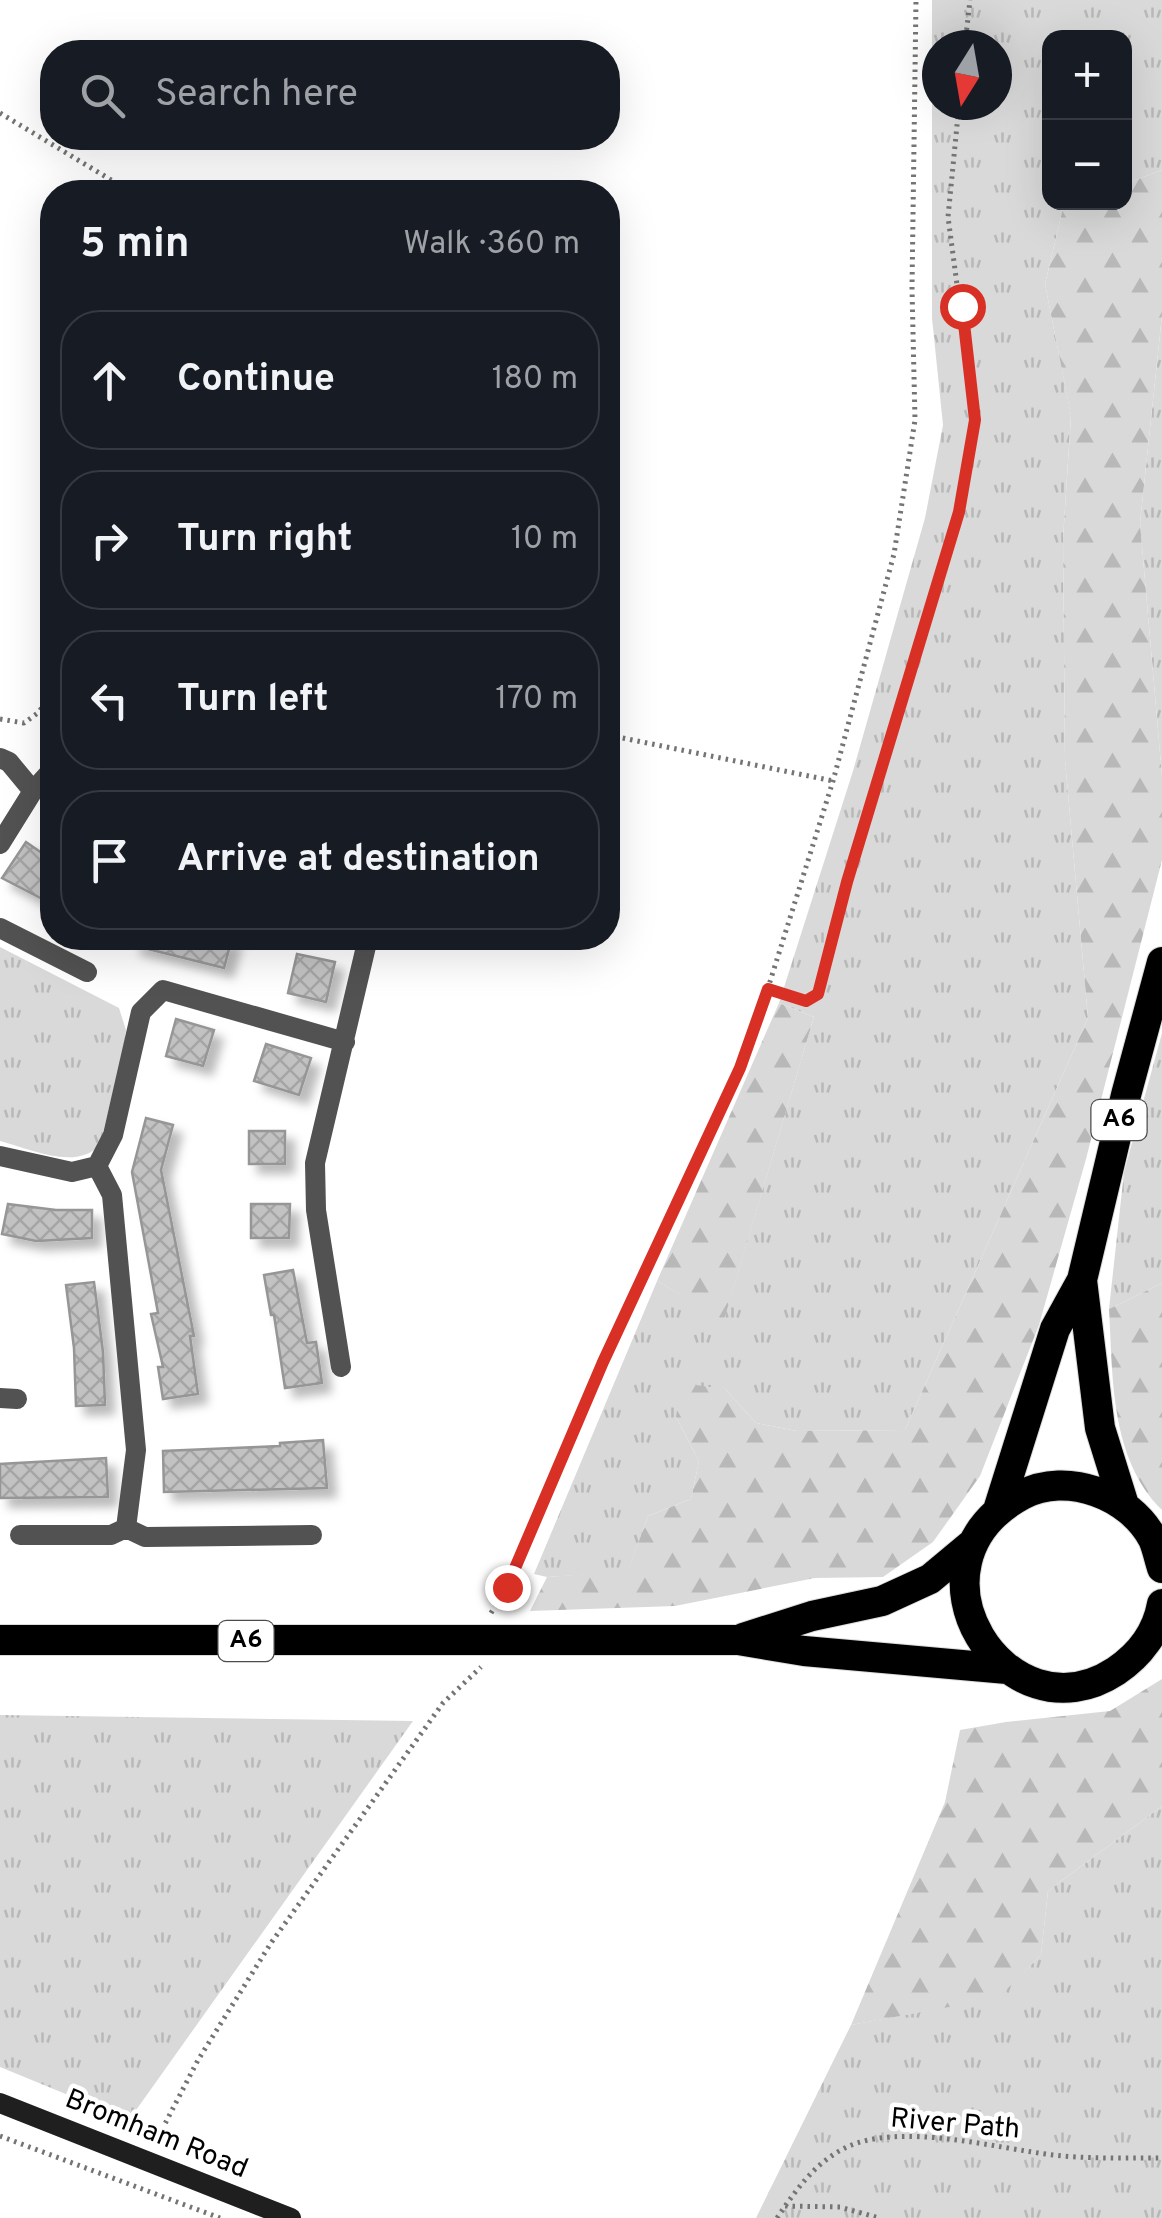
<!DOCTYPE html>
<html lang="en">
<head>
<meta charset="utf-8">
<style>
  :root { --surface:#171b24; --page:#242831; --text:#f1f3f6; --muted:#9ea1a6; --line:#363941 }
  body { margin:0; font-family:Overpass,sans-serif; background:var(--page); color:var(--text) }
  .controls { position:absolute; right:30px; top:30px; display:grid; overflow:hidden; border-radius:20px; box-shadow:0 10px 40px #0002 }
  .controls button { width:90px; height:90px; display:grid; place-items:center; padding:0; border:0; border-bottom:2px solid var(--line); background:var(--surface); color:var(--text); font:50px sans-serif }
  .compass { position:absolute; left:922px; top:30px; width:90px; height:90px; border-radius:50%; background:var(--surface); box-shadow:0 10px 40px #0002; rotate:191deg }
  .stop { position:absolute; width:30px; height:30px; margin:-22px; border:8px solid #d93025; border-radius:50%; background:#fff }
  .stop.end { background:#d93025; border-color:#fff; box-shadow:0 2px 10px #0008 }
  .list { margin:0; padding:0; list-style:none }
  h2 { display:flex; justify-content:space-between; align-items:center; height:130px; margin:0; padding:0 40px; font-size:42px }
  h2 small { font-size:32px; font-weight:400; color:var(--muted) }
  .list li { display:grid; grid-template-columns:65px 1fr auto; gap:30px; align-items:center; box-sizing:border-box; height:140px; margin:0 20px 20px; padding:0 20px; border:2px solid var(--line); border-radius:40px }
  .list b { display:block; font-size:38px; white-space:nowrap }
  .list em { font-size:32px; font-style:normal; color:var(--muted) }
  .icon { flex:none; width:55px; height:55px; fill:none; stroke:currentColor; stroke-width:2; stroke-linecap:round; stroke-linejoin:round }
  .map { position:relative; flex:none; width:1162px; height:2218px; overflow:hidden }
  .search { position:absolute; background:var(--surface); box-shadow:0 10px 40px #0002; left:40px; top:40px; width:580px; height:110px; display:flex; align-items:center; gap:25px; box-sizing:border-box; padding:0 35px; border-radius:40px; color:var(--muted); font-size:38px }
  .panel { position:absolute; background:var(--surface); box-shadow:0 10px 40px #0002; left:40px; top:180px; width:580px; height:770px; border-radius:40px }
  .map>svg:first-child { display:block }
</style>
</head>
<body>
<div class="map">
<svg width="1162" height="2218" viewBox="0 0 1162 2218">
  <defs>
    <pattern id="grass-tufts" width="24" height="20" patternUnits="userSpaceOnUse" patternTransform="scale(2.5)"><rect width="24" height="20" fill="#d9d9d9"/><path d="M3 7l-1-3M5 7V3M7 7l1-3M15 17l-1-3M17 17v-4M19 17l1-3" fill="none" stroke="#b8b8b8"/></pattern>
    <pattern id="forest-firs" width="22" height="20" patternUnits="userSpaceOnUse" patternTransform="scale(2.5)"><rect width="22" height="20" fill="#d9d9d9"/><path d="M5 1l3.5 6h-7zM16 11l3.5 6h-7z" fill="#b8b8b8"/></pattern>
    <pattern id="building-cross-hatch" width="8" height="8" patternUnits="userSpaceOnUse" patternTransform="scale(2.5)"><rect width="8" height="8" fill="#c2c2c2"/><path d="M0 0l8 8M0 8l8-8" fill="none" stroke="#a5a5a5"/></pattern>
    <filter id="shadow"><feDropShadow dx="9" dy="9" stdDeviation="5" flood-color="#0004"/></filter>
  </defs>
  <rect width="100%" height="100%" fill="#fff"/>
  <path fill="url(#grass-tufts)" fill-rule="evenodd" d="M932,0h230v170l-37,14 -1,-146h-74v164l27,1 -14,5 -18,76 26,131 -8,124 2,221 23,258 -183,412 -108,1 -41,-8 -31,-34 -49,28 23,44 -8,38 -43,17 -20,56 -81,5 -13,-3 123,-293 67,38 90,-302 -35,-14 74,-232 72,-253 18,-93 -11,-107zM937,45h60v60h-60z
    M1162,315v461l-22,-253z
    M0,947l119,61 7,22 -2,17 -24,98c-25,26 -69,4 -100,-4z
    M1162,1033v250l-53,26 15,-137z
    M0,1715l413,6 -284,399 -129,-53z
    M1162,1806v412h-406l95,-193 147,-28 43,-42 7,-64z"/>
  <path fill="url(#forest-firs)" d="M1162,170v145l-22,208 22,253v84l-76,299 -47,166 -59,151 -47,66 -50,35 -68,1 -140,28 -145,5 17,-34 81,-6 20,-55 43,-17 8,-38 -23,-44 5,-34 44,6 31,34 41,8 108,-1 183,-412 -23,-258 -2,-221 8,-123 -26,-132 18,-76 14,-5 47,-1 1,-18z
    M779,1003l35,14 -90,303 -67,-39z
    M1162,1283v227c-52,-52 -49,-132 -53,-201z
    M1162,1679v127l-114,85 -7,64 -43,43 -147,27 94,-223 15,-72 46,-8 104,-11z"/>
  <path fill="url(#building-cross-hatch)" stroke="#969696" stroke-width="2.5" filter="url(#shadow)" d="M26,842l26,18v44l-50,-26z
    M133,938h99l-8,30 -92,-23z
    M297,954l38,8 -9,40 -38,-9z
    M176,1019l38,11 -11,36 -37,-10z
    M266,1044l45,14 -12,37 -45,-14z
    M146,1118l27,7 -12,45 33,166h-4l8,58 -35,5 -5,-32h5l-12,-53 7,-1 -26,-141z
    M249,1131h36v33h-36z
    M8,1204l48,6h36v28l-56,3 -34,-7z
    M251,1204h39l-1,34h-38z
    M293,1270l14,73 9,-1 6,41 -37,5 -11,-73h-3l-7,-40z
    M94,1282l9,70 2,53 -29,1 -2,-58 -8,-63z
    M323,1440l4,48 -163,4 -1,-41 117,-5v-3z
    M106,1458l2,39 -108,1v-34z"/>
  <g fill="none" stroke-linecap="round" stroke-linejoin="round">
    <g stroke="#dbdbdb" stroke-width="32">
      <path id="highway" d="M1082,1280l18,148 24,77
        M998,1510l57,-181 27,-49 44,-185 36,-133
        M1162,1568c-3,-9 -5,-20 -9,-29 -23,-44 -86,-68 -131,-44 -129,70 -15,248 94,176 24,-16 41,-39 46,-67
        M743,1638l69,-22 70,-15 48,-22 42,-35
        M0,1640h738l66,11 203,18"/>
    </g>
    <path stroke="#747474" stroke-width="5" stroke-dasharray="2.5 5" stroke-linecap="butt" d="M965,45l5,-45
      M0,113l131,79
      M0,719l24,4 15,-11 13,-21
      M608,735l225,46
      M768,989l38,12 12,-7 29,-112 112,-370 16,-92 -27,-203 11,-112
      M491,1613l16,-26 96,-225 137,-294 17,-45 76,-242 61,-227 21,-134 -3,-132 4,-288
      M0,2136l220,82
      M155,2143l43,-83 73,-117 172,-240 38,-36
      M785,2206l55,1 39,11
      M777,2218c19,-28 38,-56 70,-71 54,-25 148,1 206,8 36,4 73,3 109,3"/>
    <path stroke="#525252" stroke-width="20" d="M0,758l9,4 24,29
      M0,844l33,-53 19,-21
      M0,928l87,44
      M0,1156l72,16 25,-6 15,29 24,255 -10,78
      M97,1166l16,-31 28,-123 22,-22 182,52
      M341,1367l-25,-157 -1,-47 53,-225
      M0,1398l17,1
      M126,1528l19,9 167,-2
      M20,1535h91l15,-7"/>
    <path stroke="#1f1f1f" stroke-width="20" d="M0,2103l291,115"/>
    <use href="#highway" stroke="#000" stroke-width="30"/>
  </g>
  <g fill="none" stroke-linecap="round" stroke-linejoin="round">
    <path stroke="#d93025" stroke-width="12" d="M507,1587l96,-225 137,-294 28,-79 38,12 12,-7 29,-112 112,-370 16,-92 -13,-114"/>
  </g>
  <g text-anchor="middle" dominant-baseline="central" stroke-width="9" stroke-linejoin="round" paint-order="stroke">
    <g fill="#fff" stroke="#4c4c4c" stroke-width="2.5">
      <rect x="1091.5" y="1100" width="55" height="40" rx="8"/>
      <rect x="218.5" y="1621" width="55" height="40" rx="8"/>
    </g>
    <g font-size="25" font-weight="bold" fill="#000">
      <text x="1119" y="1120">A6</text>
      <text x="246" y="1641">A6</text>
    </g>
    <g font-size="28" fill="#000" stroke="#fff">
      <text transform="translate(955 2125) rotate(5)">River Path</text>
      <text transform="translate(156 2135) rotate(22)">Bromham Road</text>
    </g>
  </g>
</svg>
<div class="controls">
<button>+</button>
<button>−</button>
</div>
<svg class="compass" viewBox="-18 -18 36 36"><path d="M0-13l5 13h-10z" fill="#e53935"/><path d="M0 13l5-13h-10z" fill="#9ea1a6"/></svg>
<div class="stop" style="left:962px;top:306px"></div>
<div class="stop end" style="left:507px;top:1587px"></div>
<div class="search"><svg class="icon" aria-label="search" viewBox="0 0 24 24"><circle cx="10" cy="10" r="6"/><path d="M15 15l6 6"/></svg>Search here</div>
<section class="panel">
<h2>5 min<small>Walk · 360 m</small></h2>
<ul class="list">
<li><svg class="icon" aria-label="ahead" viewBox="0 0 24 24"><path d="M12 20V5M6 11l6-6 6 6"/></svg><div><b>Continue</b></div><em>180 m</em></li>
<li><svg class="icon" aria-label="right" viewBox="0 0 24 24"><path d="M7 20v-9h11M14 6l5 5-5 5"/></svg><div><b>Turn right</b></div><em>10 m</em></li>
<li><svg class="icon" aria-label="left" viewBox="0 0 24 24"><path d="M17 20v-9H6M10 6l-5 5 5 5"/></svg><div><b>Turn left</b></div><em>170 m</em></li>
<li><svg class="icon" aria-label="arrive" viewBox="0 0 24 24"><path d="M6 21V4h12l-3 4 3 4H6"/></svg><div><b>Arrive at destination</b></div></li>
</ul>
</section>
</div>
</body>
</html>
